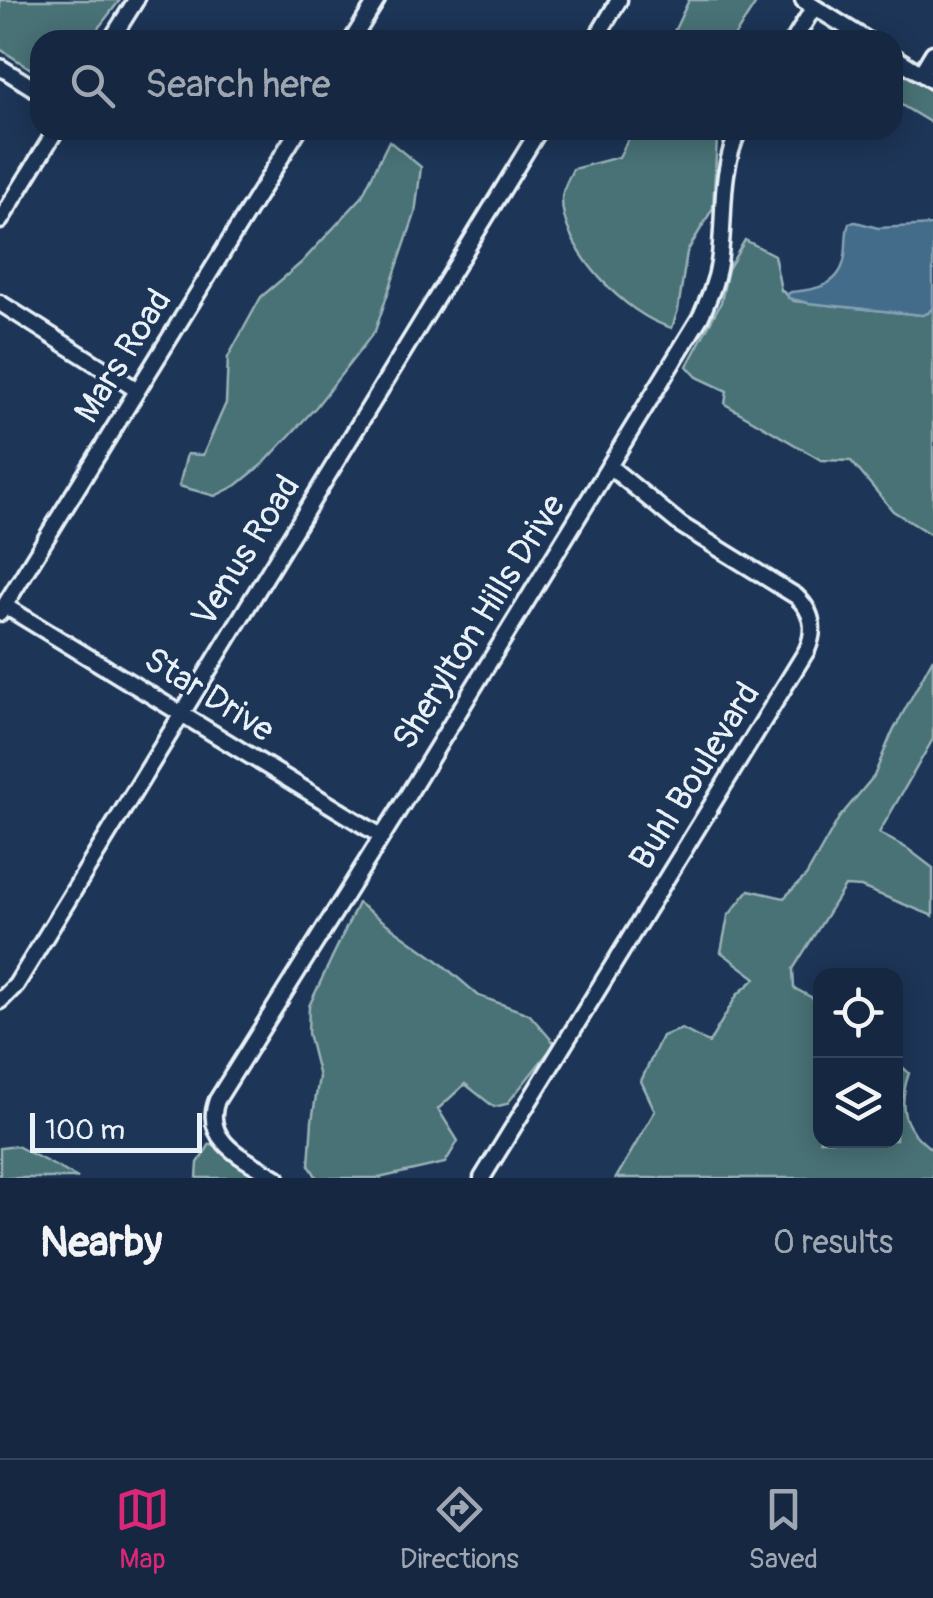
<!DOCTYPE html>
<html lang="en">
<head>
<meta charset="utf-8">
<style>
  :root { --surface:#162841; --page:#1f3048; --text:#f1f3f6; --muted:#9ea6b1; --line:#35445a; --accent:#db2777 }
  body { margin:0; font-family:Pangolin,sans-serif; background:var(--page); color:var(--text) }
  .controls { position:absolute; right:30px; bottom:30px; display:grid; overflow:hidden; border-radius:20px; box-shadow:0 5px 25px #0003 }
  .controls button { width:90px; height:90px; display:grid; place-items:center; padding:0; border:0; border-bottom:2px solid var(--line); background:var(--surface); color:var(--text); font:50px sans-serif }
  .scale { position:absolute; left:30px; bottom:25px; width:172px; box-sizing:border-box; padding-left:10px; border:5px solid #e8f1f8; border-top:0; font-size:28px; line-height:35px; white-space:nowrap; color:#e8f1f8; -webkit-text-stroke:8px #1d3557; paint-order:stroke }
  .list { margin:0; padding:0; list-style:none }
  h2 { display:flex; justify-content:space-between; align-items:center; height:130px; margin:0; padding:0 40px; font-size:42px }
  h2 small { font-size:32px; font-weight:400; color:var(--muted) }
  .icon { flex:none; width:55px; height:55px; fill:none; stroke:currentColor; stroke-width:2; stroke-linecap:round; stroke-linejoin:round }
  .map { position:relative; flex:none; width:933px; height:1178px; overflow:hidden }
  .search { position:absolute; background:var(--surface); box-shadow:0 5px 25px #0003; left:30px; right:30px; top:30px; height:110px; display:flex; align-items:center; gap:25px; box-sizing:border-box; padding:0 35px; border-radius:30px; color:var(--muted); font-size:38px }
  .sheet { height:280px; background:var(--surface) }
  nav { display:flex; justify-content:space-around; align-items:center; box-sizing:border-box; height:140px; border-top:2px solid var(--line); background:var(--surface); font-size:28px; color:var(--muted) }
  nav a { display:grid; justify-items:center; gap:5px }
  nav .on { color:var(--accent) }
  .map>svg:first-child { display:block }
</style>
</head>
<body>
<div class="map">
<svg width="933" height="1178" viewBox="0 0 933 1178">
  <rect width="100%" height="100%" fill="#1d3557"/>
  <filter id="ink" filterUnits="userSpaceOnUse"><feTurbulence type="fractalNoise" baseFrequency=".01" numOctaves="2"/><feDisplacementMap in="SourceGraphic" scale="20" xChannelSelector="R" yChannelSelector="G"/><feConvolveMatrix kernelMatrix="1 2 1 2 8 2 1 2 1" color-interpolation-filters="sRGB"/></filter>
  <g filter="url(#ink)">
    <path fill="#497276" stroke="#98b2b7" stroke-width="2.5" d="M0,0h120l-31,40h-49v35l-40,-26z
      M689,0h69l-26,40h-62z
      M893,67l40,24v33l-40,-24z
      M633,130h68l16,9 -4,69 -26,44 -9,58 -6,18c-46,-12 -111,-79 -110,-130 0,-9 7,-20 11,-29l46,-12z
      M389,141l32,26 -6,47 -40,117 -59,76 -52,56 -27,22 -22,11 -36,-10 8,-32 16,1 23,-52 2,-46 33,-60 40,-34 60,-65z
      M745,240l29,15 7,35 13,11 128,14 6,-2 5,-6v229l-40,-25 -42,-50 -30,-1 -96,-56 2,-13 -30,-14 -10,-11 34,-64 7,-33z
      M933,658v81l-54,94 29,16 25,19v48l-72,-29 -16,-1 -52,83 1,19 26,14v138h76v-79l13,12c-12,35 -6,56 24,77v28h-317l39,-67 -14,-30 21,-45 20,-7 27,14 28,-48 19,-17 -35,-26 7,-36 21,-26 35,8 22,-22 33,-58 35,-42 17,-41z
      M358,903l79,57 42,36 50,18 26,30 -48,60 -13,3 -29,-23 -27,25 20,32 -13,22 -66,15h-62l-8,-13 3,-44 7,-44 -11,-44 1,-27z
      M210,1144l56,34h-69l1,-15z
      M17,1146l61,32h-78v-30z"/>
    <path fill="#426c89" stroke="#84a1b5" stroke-width="2.5" d="M856,222l22,6 55,-3v82l-5,6 -6,2 -114,-12 -20,-5v-4l3,-2c26,-2 50,-7 54,-36 2,-12 0,-22 4,-33z"/>
    <g fill="none" stroke-linecap="round" stroke-linejoin="round">
      <g stroke="#e8f1f8" stroke-width="21">
        <path id="minor" d="M803,0l64,40
          M111,40l25,-40
          M352,40l25,-40
          M595,40l24,-40
          M794,40l20,-33
          M893,56l40,25
          M0,67l40,25
          M921,73l12,-20
          M0,221l56,-91
          M0,303l137,87
          M5,606l376,230
          M0,613l298,-483
          M0,1001l16,-16 523,-855
          M277,1178c-30,-18 -76,-36 -60,-78l186,-297 298,-487c8,-18 15,-34 18,-53 7,-47 -1,-88 20,-133
          M482,1178l325,-528c9,-21 6,-38 -11,-54l-115,-71 -72,-59"/>
      </g>
      <use href="#minor" stroke="#1d3557" stroke-width="14"/>
    </g>
  </g>
  <g text-anchor="middle" dominant-baseline="central" stroke-width="8" stroke-linejoin="round" paint-order="stroke">
    <g font-size="35" fill="#e8f1f8" stroke="#1d3557">
      <text transform="translate(123 356) rotate(-58)">Mars Road</text>
      <text transform="translate(246 551) rotate(-58)">Venus Road</text>
      <text transform="translate(479 622) rotate(-58)">Sherylton Hills Drive</text>
      <text transform="translate(209 695) rotate(32)">Star Drive</text>
      <text transform="translate(695 776) rotate(-58)">Buhl Boulevard</text>
    </g>
  </g>
</svg>
<div class="controls">
<button><svg class="icon" aria-label="locate" viewBox="0 0 24 24"><circle cx="12" cy="12" r="6"/><path d="M12 2v4M12 18v4M2 12h4M18 12h4"/></svg></button>
<button><svg class="icon" aria-label="layers" viewBox="0 0 24 24"><path d="M12 4l9 5-9 5-9-5zM3 14l9 5 9-5"/></svg></button>
</div>
<div class="scale">100 m</div>
<div class="search"><svg class="icon" aria-label="search" viewBox="0 0 24 24"><circle cx="10" cy="10" r="6"/><path d="M15 15l6 6"/></svg>Search here</div>
</div>
<section class="sheet">
<h2>Nearby<small>0 results</small></h2>
<ul class="list">
</ul>
</section>
<nav>
<a class="on"><svg class="icon" aria-label="map" viewBox="0 0 24 24"><path d="M3 6l6-2 6 2 6-2v14l-6 2-6-2-6 2zM9 4v14M15 6v14"/></svg>Map</a>
<a><svg class="icon" aria-label="directions" viewBox="0 0 24 24"><path d="M12 3l9 9-9 9-9-9zM9 14v-3h6M13 9l2 2-2 2"/></svg>Directions</a>
<a><svg class="icon" aria-label="saved" viewBox="0 0 24 24"><path d="M7 4h10v16l-5-4-5 4z"/></svg>Saved</a>
</nav>
</body>
</html>
